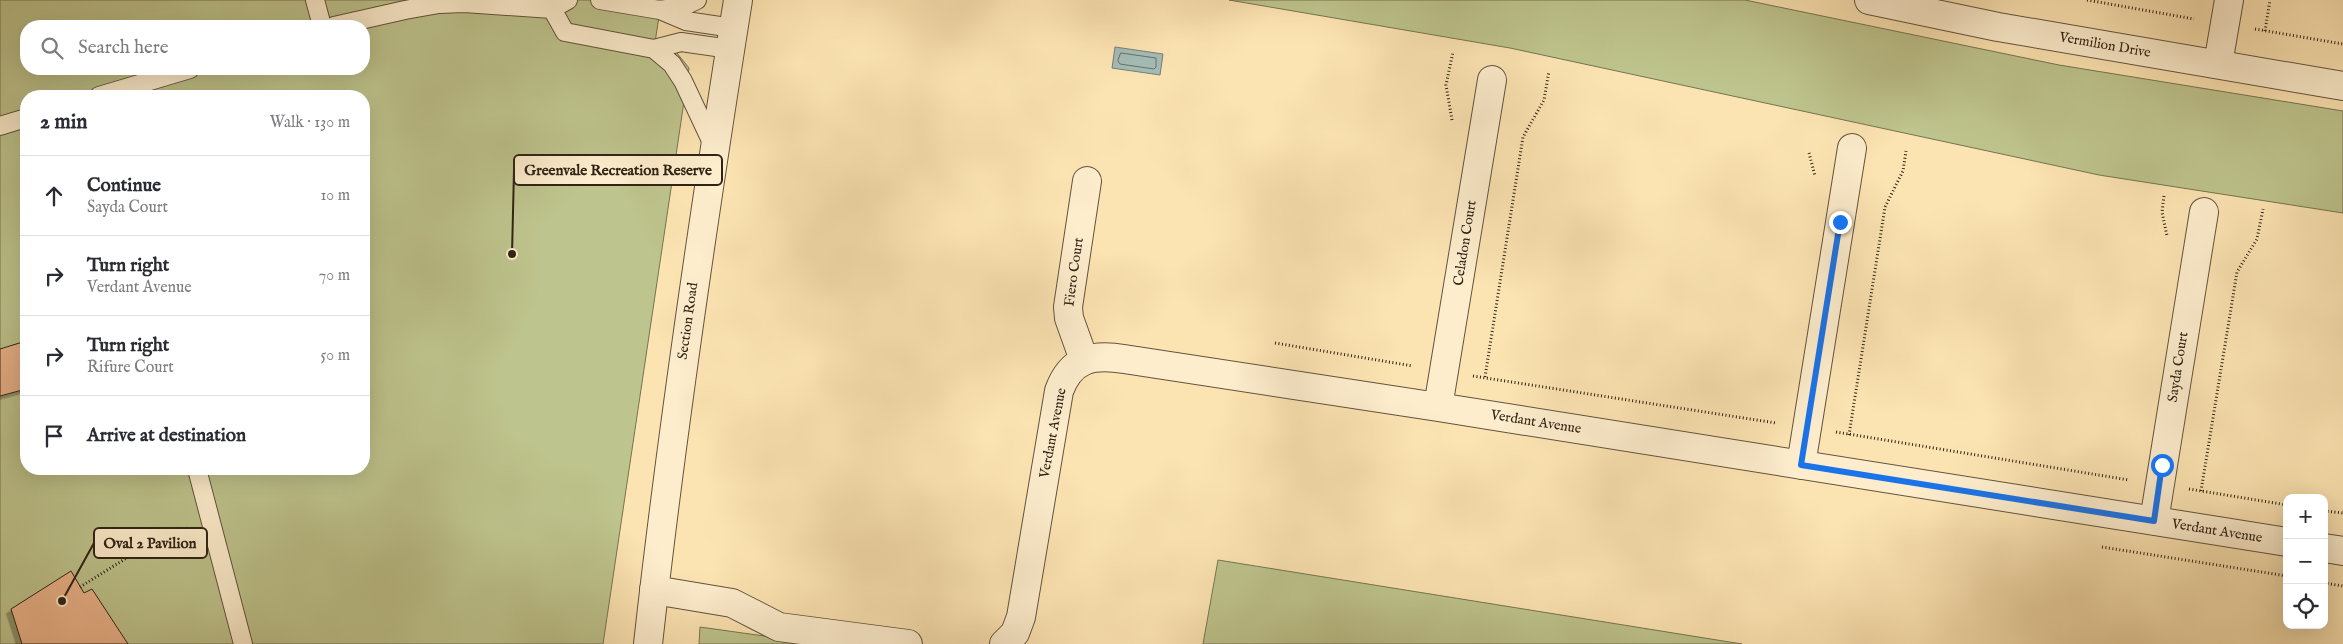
<!DOCTYPE html>
<html lang="en">
<head>
<meta charset="utf-8">
<style>
  :root { --surface:#fff; --page:#f2f2f3; --text:#2b2b33; --muted:#7c7c81; --line:#e1e1e2 }
  body { margin:0; font-family:"IM FELL English",serif; background:var(--page); color:var(--text) }
  .controls { position:absolute; right:15px; bottom:15px; display:grid; overflow:hidden; border-radius:10px; box-shadow:0 5px 20px #0002 }
  .controls button { width:45px; height:45px; display:grid; place-items:center; padding:0; border:0; border-bottom:1px solid var(--line); background:var(--surface); color:var(--text); font:25px sans-serif }
  .stop { position:absolute; width:15px; height:15px; margin:-11px; border:4px solid #1a73e8; border-radius:50%; background:#fff }
  .stop.end { background:#1a73e8; border-color:#fff; box-shadow:0 1px 5px #0008 }
  .list { margin:0; padding:0; list-style:none }
  h2 { display:flex; justify-content:space-between; align-items:center; height:65px; margin:0; padding:0 20px; font-size:21px }
  h2 small { font-size:16px; font-weight:400; color:var(--muted) }
  .list li { display:grid; grid-template-columns:32px 1fr auto; gap:15px; align-items:center; box-sizing:border-box; height:80px; padding:0 20px; border-top:1px solid var(--line) }
  .list b { display:block; font-size:19px; white-space:nowrap }
  .list p { margin:0; font-size:16px; white-space:nowrap; color:var(--muted) }
  .list em { font-size:16px; font-style:normal; color:var(--muted) }
  .icon { flex:none; width:28px; height:28px; fill:none; stroke:currentColor; stroke-width:2; stroke-linecap:round; stroke-linejoin:round }
  .map { position:relative; flex:none; width:2343px; height:644px; overflow:hidden }
  .search { position:absolute; background:var(--surface); box-shadow:0 5px 20px #0002; left:20px; top:20px; width:350px; height:55px; display:flex; align-items:center; gap:12px; box-sizing:border-box; padding:0 18px; border-radius:20px; color:var(--muted); font-size:19px }
  .panel { position:absolute; background:var(--surface); box-shadow:0 5px 20px #0002; left:20px; top:90px; width:350px; height:385px; border-radius:20px }
  .map>svg:first-child { display:block }
</style>
</head>
<body>
<div class="map">
<svg width="2343" height="644" viewBox="0 0 2343 644">
  <defs>
    <filter id="shadow"><feDropShadow dx="-4.5" dy="4.5" stdDeviation="0" flood-color="#0004"/></filter>
  </defs>
  <rect width="100%" height="100%" fill="#fce4b2"/>
  <filter id="stains"><feTurbulence type="fractalNoise" baseFrequency=".004" numOctaves="4"/><feColorMatrix values="0 0 0 0 .2 0 0 0 0 .09 0 0 0 0 .02 0 0 0 .5 -.17"/></filter>
  <radialGradient id="worn" r=".72"><stop offset=".6" stop-color="#630" stop-opacity="0"/><stop offset="1" stop-color="#630" stop-opacity=".3"/></radialGradient>
  <path fill="#bec48d" stroke="#767452" fill-rule="evenodd" d="M0,0h668l-8,10 -6,39 22,3 13,16 -86,576h-603zM26,26h338v43h-338zM26,96h338v373h-338z
    M1229,0h516l314,65 284,46v102l-244,-38 -589,-127z
    M1218,560l524,84h-539z
    M700,627l121,17h-122z"/>
  <path fill="#a4bcb7" stroke="#757f77" d="M1115,47l48,7 -3,21 -48,-7z"/>
  <g fill="none" stroke-linecap="round" stroke-linejoin="round">
    <path stroke="#6a7066" stroke-width="1" d="M1121,53l35,5v9l-2,2 -34,-5 -2,-3z"/>
  </g>
  <path fill="#ebb38b" stroke="#2f2316" filter="url(#shadow)" d="M26,341v48l-26,7v-47z
    M71,571l13,22 8,-4 36,55h-106l-11,-35z"/>
  <g fill="none" stroke-linecap="round" stroke-linejoin="round">
    <g stroke="#62533d" stroke-width="20">
      <path id="service" d="M315,0l7,26
        M600,0l60,10 26,11 47,7
        M552,9l13,23 89,17 27,-7 49,7
        M660,10l24,-4 13,-6
        M334,26l71,-16 34,-6 25,-1 88,6 16,-9
        M654,49l18,15 11,17 31,66
        M99,96l91,-27
        M0,126l26,-8
        M197,469l46,175"/>
    </g>
    <g stroke="#62533d" stroke-width="30">
      <path id="minor" d="M1869,0l129,27 345,59
        M2218,64l11,-64
        M1084,360l-15,-42 -1,-11 19,-126
        M1438,407l54,-327
        M1801,465l51,-317
        M2154,521l50,-309
        M2324,548l19,3
        M654,590l78,13 47,24 129,17
        M1004,644l11,-11 6,-16 38,-226c12,-33 34,-37 65,-32l314,48 849,135"/>
    </g>
    <g stroke="#62533d" stroke-width="30">
      <path id="tertiary" d="M648,644c24,-216 56,-430 90,-644"/>
    </g>
    <path stroke="#2f2316" stroke-width="3" stroke-dasharray="1 2.5" stroke-linecap="butt" d="M2087,0l107,19
      M2255,29l88,15
      M2265,31l5,-31
      M1452,120l-6,-35 7,-33
      M1809,153l6,23
      M2164,196l-2,16 5,24
      M1275,343l138,23
      M1473,376l303,47
      M1485,377l38,-240 21,-37 5,-29
      M1836,432l293,48
      M1849,435l36,-228 18,-36 3,-20
      M2189,489l98,16
      M2201,491l36,-219 20,-33 6,-30
      M2324,511l19,2
      M2102,547l185,29
      M2324,583l19,3
      M80,587l82,-51 25,-8"/>
    <use href="#service" stroke="#fdedcd" stroke-width="18"/>
    <use href="#minor" stroke="#fdedcd" stroke-width="28"/>
    <use href="#tertiary" stroke="#fdedcd" stroke-width="28"/>
  </g>
  <g fill="none" stroke-linecap="round" stroke-linejoin="round">
    <path stroke="#1a73e8" stroke-width="6" d="M1840,222l-39,243 353,56 8,-56"/>
  </g>
  <g text-anchor="middle" dominant-baseline="central" stroke-width="4.5" stroke-linejoin="round" paint-order="stroke">
    <g font-size="14" fill="#2f2316" stroke="#fdedcd">
      <text transform="translate(2105 45) rotate(10)">Vermilion Drive</text>
      <text transform="translate(1465 243) rotate(-81)">Celadon Court</text>
      <text transform="translate(1074 272) rotate(-82)">Fiero Court</text>
      <text transform="translate(688 321) rotate(-82)">Section Road</text>
      <text transform="translate(2178 367) rotate(-81)">Sayda Court</text>
      <text transform="translate(1536 422) rotate(9)">Verdant Avenue</text>
      <text transform="translate(1053 433) rotate(-79)">Verdant Avenue</text>
      <text transform="translate(2217 531) rotate(9)">Verdant Avenue</text>
    </g>
  </g>
  <path fill="none" stroke="#2f2316" stroke-width="2" d="M512 254L514 170M62 601L94 543"/>
  <g fill="#2f2316" stroke="#fdedcd" stroke-width="2">
    <circle cx="512" cy="254" r="5"/>
    <circle cx="62" cy="601" r="5"/>
  </g>
  <g fill="#fdedcd" stroke="#2f2316" stroke-width="2">
    <rect x="514" y="155" width="208" height="30" rx="5"/>
    <rect x="94" y="528" width="113" height="30" rx="5"/>
  </g>
  <g font-size="15" text-anchor="middle" font-weight="bold" fill="#2f2316">
    <text x="618" y="175">Greenvale Recreation Reserve</text>
    <text x="150" y="548">Oval 2 Pavilion</text>
  </g>
  <rect width="100%" height="100%" filter="url(#stains)"/>
  <rect width="100%" height="100%" fill="url(#worn)"/>
</svg>
<div class="controls">
<button>+</button>
<button>−</button>
<button><svg class="icon" aria-label="locate" viewBox="0 0 24 24"><circle cx="12" cy="12" r="6"/><path d="M12 2v4M12 18v4M2 12h4M18 12h4"/></svg></button>
</div>
<div class="stop" style="left:2162px;top:465px"></div>
<div class="stop end" style="left:1840px;top:222px"></div>
<div class="search"><svg class="icon" aria-label="search" viewBox="0 0 24 24"><circle cx="10" cy="10" r="6"/><path d="M15 15l6 6"/></svg>Search here</div>
<section class="panel">
<h2>2 min<small>Walk · 130 m</small></h2>
<ul class="list">
<li><svg class="icon" aria-label="ahead" viewBox="0 0 24 24"><path d="M12 20V5M6 11l6-6 6 6"/></svg><div><b>Continue</b><p>Sayda Court</p></div><em>10 m</em></li>
<li><svg class="icon" aria-label="right" viewBox="0 0 24 24"><path d="M7 20v-9h11M14 6l5 5-5 5"/></svg><div><b>Turn right</b><p>Verdant Avenue</p></div><em>70 m</em></li>
<li><svg class="icon" aria-label="right" viewBox="0 0 24 24"><path d="M7 20v-9h11M14 6l5 5-5 5"/></svg><div><b>Turn right</b><p>Rifure Court</p></div><em>50 m</em></li>
<li><svg class="icon" aria-label="arrive" viewBox="0 0 24 24"><path d="M6 21V4h12l-3 4 3 4H6"/></svg><div><b>Arrive at destination</b></div></li>
</ul>
</section>
</div>
</body>
</html>
